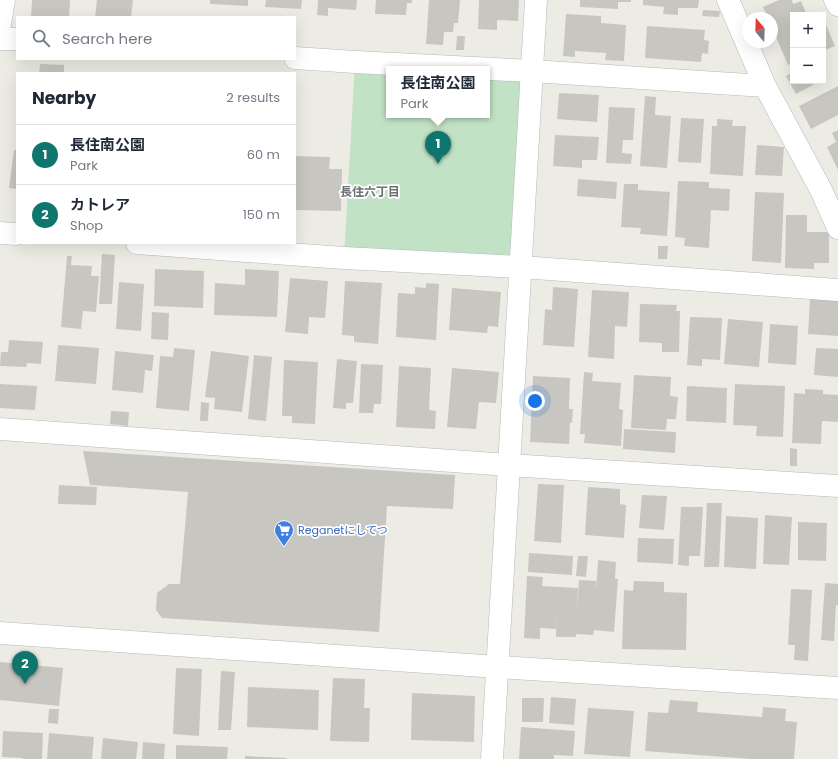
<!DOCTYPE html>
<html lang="en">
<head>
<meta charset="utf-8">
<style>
  :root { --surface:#fff; --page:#f6f6f7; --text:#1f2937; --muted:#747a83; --line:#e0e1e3; --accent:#0f766e }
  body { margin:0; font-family:Poppins,"Noto Sans JP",sans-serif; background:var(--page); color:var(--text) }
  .controls { position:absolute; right:12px; top:12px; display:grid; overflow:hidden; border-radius:0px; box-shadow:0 4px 16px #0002 }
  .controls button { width:36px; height:36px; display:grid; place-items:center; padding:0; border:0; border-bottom:1px solid var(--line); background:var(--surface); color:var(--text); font:20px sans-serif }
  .compass { position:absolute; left:742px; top:12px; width:36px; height:36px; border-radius:50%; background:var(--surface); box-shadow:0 4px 16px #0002; rotate:341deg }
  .you { position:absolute; left:535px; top:401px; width:14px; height:14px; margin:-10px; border:3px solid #fff; border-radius:50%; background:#1a73e8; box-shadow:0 0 0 6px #1a73e833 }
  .badge { display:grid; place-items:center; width:26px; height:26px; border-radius:50%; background:var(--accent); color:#fff; font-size:13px; font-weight:700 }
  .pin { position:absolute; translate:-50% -33px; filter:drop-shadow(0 1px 2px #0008) }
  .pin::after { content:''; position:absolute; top:21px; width:14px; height:12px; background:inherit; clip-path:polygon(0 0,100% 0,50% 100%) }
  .popup { position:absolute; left:386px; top:66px; width:104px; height:52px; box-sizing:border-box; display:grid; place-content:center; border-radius:0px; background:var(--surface); filter:drop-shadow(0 1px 3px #0005); font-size:13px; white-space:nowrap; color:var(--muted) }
  .popup b { font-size:15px; color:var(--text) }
  .popup::after { content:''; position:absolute; left:50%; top:100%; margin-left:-8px; border:8px solid transparent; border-top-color:var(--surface) }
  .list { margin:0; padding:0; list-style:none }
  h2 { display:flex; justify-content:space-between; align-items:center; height:52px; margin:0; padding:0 16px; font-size:17px }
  h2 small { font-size:13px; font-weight:400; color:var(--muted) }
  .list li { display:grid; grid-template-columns:26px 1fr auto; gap:12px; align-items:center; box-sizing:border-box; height:60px; padding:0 16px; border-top:1px solid var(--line) }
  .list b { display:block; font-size:15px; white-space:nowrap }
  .list p { margin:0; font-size:13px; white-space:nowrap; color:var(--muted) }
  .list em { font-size:13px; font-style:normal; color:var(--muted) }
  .icon { flex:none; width:22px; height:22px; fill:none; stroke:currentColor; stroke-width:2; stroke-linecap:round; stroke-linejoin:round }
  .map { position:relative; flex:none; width:838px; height:759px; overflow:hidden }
  .search { position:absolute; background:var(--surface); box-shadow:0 4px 16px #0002; left:16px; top:16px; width:280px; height:44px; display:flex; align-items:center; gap:10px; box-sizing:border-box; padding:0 14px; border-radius:0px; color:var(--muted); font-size:15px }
  .panel { position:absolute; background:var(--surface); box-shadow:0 4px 16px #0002; left:16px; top:72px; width:280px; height:172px; border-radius:0px }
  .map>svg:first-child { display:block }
</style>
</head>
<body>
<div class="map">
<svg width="838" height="759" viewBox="0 0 838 759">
  <rect width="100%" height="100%" fill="#edece4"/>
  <path fill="#c2e2c5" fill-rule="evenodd" d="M355,62l177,9 -11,196 -177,-9zM389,69h98v46h-98z"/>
  <path fill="#c8c6c0" d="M32,0h38l-1,17 -18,-1v1h-20z
    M97,0h36l-2,17h-36z
    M210,0h38v6l-38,-2z
    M266,0h36l-1,9 -36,-2z
    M318,0h39l-1,10 -28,-2v8l-11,-1z
    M376,0h36v3h-5l-1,12 -31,-1z
    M429,0h31l-2,23h-4l-1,9h-9l-1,13 -17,-1z
    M479,0h40l-1,21 -21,-1v10l-19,-1z
    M580,0h51v2h-13v7l-38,-2z
    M643,0h56l-1,8h-20v7l-15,-1 1,-7 -21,-2z
    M779,0h13l1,4 8,-3 6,14h-14v48l-5,2 -12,-28 -4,2v-21h-4l-5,-11z
    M703,10l17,1 -1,6 -17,-1z
    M566,14l35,2v7l25,2 -2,36 -19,-1 1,-7 -31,-2v6l-12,-1z
    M823,18l12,28 -12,5z
    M647,26l58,4 -1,10 5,1 -1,13 -6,-1 -1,9 -56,-4z
    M457,36h8l-1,14h-8z
    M40,64l24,1v8h-25z
    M793,72v9h18l2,4 -17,9 -10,-18z
    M838,86v29l-27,14 -12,-23z
    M559,93l40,2 -2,27 -40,-3z
    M645,96l11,1 -1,18 16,1 -4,52 -27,-2z
    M609,107l26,1 -2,32h-10l-1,13 10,1 -1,10 -25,-1z
    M681,118l23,1 -3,44 -23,-1z
    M717,119l16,1 -1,6h14l-3,50 -33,-2 2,-48h5z
    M838,130v40l-11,-23 9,-5 -4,-9z
    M555,135l44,2 -2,23h-15v8l-29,-2z
    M757,145l27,2 -2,29 -27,-1z
    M14,150h3v39l-8,-1z
    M295,156l35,1 -1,12h13l-1,42 -46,-1z
    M578,179l39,3 -1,17 -39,-3z
    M678,181l31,1v6l21,1 -1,22 -18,-1 -2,38 -25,-2 1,-8 -10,-1z
    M624,184h14v6l32,2 -3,44 -27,-2 1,-6 -20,-1z
    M755,192l29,1 -3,70 -29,-2z
    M786,215h21v17h22v31h-15v6l-29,-1z
    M658,246h10l-1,13h-9z
    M102,254l13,1 -3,49h-13z
    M67,256h5l-1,9 21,1 -1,10h8l-3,36 -13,-1 -2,18 -20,-2z
    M155,269l49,2 -1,37 -49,-2z
    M245,269l34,2 -2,46 -63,-2 1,-32 30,2z
    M290,278l38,3 -3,37 -16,-1 -1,17 -23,-2z
    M345,281l37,2 -4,61 -24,-2v-6l-12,-1z
    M119,282l25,2 -3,47 -25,-2z
    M426,283l13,1 -3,56 -40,-3 2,-44 17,1v-7l11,1z
    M553,287l25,2 -4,58 -31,-2 2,-36 7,1z
    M452,288l49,4 -3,35 -10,-1 -1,7 -38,-3z
    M592,290l37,2 -2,35 -12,-1 -1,33 -26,-2z
    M810,299l28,2v35l-30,-2z
    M640,304l37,1 -1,6h4l-1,41h-17v-9l-23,-1z
    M152,312l17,1 -1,27 -17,-1z
    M690,317l32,1 -2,42 -18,-1v7l-15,-1z
    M728,319l35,3 -4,45 -35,-3z
    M770,324l28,2 -2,39 -28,-2z
    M9,340l34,2 -2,22 -14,-1 -1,4 -26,-1 1,-14h7z
    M58,345l41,3 -3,36 -41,-3z
    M174,348l21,2 -6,61 -33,-3 4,-52 13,1z
    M816,348l22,1v28l-24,-2z
    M115,351l39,4 -2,16 -7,-1 -2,23 -31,-3z
    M211,351l38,5 -7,56 -28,-3 1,-11 -10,-1z
    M254,355l18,2 -6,64 -18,-2z
    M337,359l20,2 -4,42h-7v6l-13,-1z
    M284,360l34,2 -3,62 -23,-1v-7h-10z
    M361,364l22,1 -2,39h-7l-1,9h-14z
    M399,366l32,2 -2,42 7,1 -1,18 -39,-2z
    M452,368l47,4 -3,31 -17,-1 -3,27 -29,-2z
    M584,372l9,1 -1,8 29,2 -2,26 4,1 -2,36 -37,-3 1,-9h-5z
    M634,375l37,2 -1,19 8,1 -2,22h-9l-1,11 -35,-2z
    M533,376l37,2 -1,31h4l-1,14h-2l-1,21 -39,-2z
    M0,384l37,2 -2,24 -35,-2z
    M735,384l50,2 -2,51 -27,-1 1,-10 -24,-1z
    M687,386l40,2 -1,35 -40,-2z
    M805,389l18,1v4l15,1v27l-16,-1 -1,23 -29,-1 2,-50 11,1z
    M201,402l8,1 -1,18h-8z
    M111,411l18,1 -1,14 -18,-2z
    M624,429l52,3 -1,21 -52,-4z
    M790,448l7,1v17h-7z
    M83,451l372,24 -2,34 -66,-3 -8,126 -217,-14 -6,-8 1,-17 12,-9h11l8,-92 -98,-7z
    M538,484l26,1 -3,58 -27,-2z
    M59,485l38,2 -1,18 -38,-1z
    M588,487l32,2v15l6,1 -2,33 -39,-3z
    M642,495l25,1 -3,34 -25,-2z
    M707,503h15l-3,64h-15z
    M681,507h22l-3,49h-11v10l-11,-1z
    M765,515l27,2 -3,48 -26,-1z
    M726,516l32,2 -2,51 -32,-2z
    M798,522l29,1 -1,38 -28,-1z
    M638,538l36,1 -1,25 -36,-2z
    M529,553l44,3 -1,19 -44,-3z
    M578,556h10l-2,21 -10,-1z
    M598,560l18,2 -1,17h3l-4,53 -20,-2 -1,5 -17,-1v3h-20l1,-28 -1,20 -16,-1v11l-16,-1 3,-62 16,1 -1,9 36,2 -1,25 2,-33 17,1v10z
    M634,581l30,1v10l23,1 -1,57 -64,-1 2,-59 9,1z
    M825,583l13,1v21h-2l-2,36 -13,-1z
    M791,589l21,1 -4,71 -14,-1 1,-15h-7z
    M0,662l63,6 -4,38 -59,-6z
    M176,668l26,1 -3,67 -26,-2z
    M221,671l14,1 -4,58h-13z
    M333,678l32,1 -1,29h6l-1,34 -39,-1z
    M248,687l71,3 -1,40 -71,-3z
    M412,693l63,3 -1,46 -63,-2z
    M551,697l25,2 -2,26 -25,-2z
    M522,698h22l-1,24h-21z
    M670,700l28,2 -1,10 65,5 1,-10 23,2 -1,12 12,1 -3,37h-43l-106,-8 3,-39 20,1z
    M588,708l46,3 -4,46 -46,-3z
    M49,709h10l-1,15 -10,-1z
    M521,727l54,4 -2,25 -19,-1v4h-35z
    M3,731l40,2 -1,26h-19v-1l-21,-1z
    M49,733l45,4 -2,22h-45z
    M103,738l35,4 -2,17h-35z
    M143,742l22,2 -1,15h-22z
    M176,745l52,2 -1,12h-51z
    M245,756l42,2v1h-42z"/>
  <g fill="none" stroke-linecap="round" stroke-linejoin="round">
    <g stroke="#b6b8bd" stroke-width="23">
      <path id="minor" d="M728,0l37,86 56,104 17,38
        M835,0l3,5
        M0,39h17
        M295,58l60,4 177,9 233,15
        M0,233l17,1
        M137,243l207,15 177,9 317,23
        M0,429l509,36 329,21
        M492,759l44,-759"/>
    </g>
    <g stroke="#b6b8bd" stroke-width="23">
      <path id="tertiary" d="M0,24l4,-24
        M0,633l498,34 340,21"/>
    </g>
    <use href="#minor" stroke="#fff" stroke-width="22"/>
    <use href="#tertiary" stroke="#fff" stroke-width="22"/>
  </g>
  <defs>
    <g id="supermarket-pin" transform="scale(1)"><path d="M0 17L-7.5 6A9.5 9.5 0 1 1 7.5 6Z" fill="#3f7fe0" stroke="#fff"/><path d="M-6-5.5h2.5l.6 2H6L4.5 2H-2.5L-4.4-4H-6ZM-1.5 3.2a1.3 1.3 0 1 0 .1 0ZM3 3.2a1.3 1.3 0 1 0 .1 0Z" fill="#fff"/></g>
  </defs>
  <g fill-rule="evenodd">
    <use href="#supermarket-pin" x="284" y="530"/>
  </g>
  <g text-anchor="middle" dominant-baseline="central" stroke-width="3.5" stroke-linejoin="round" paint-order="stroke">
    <g font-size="11" fill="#366cbe" stroke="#fff" text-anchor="start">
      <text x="298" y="530">Reganetにしてつ</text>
    </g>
    <g font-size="12" font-weight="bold" fill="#6d7075" stroke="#fff">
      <text x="370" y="191">長住六丁目</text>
    </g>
  </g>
</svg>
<div class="controls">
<button>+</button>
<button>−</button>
</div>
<svg class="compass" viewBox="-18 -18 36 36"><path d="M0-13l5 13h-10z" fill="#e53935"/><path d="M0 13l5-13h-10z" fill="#747a83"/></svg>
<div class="you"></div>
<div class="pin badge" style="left:438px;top:164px">1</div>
<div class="popup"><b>長住南公園</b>Park</div>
<div class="pin badge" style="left:25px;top:684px">2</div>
<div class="search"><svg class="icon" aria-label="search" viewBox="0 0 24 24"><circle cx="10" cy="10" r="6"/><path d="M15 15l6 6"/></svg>Search here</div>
<section class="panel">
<h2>Nearby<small>2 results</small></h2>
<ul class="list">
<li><span class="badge">1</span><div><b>長住南公園</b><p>Park</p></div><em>60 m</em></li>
<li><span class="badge">2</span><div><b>カトレア</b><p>Shop</p></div><em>150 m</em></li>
</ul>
</section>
</div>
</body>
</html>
